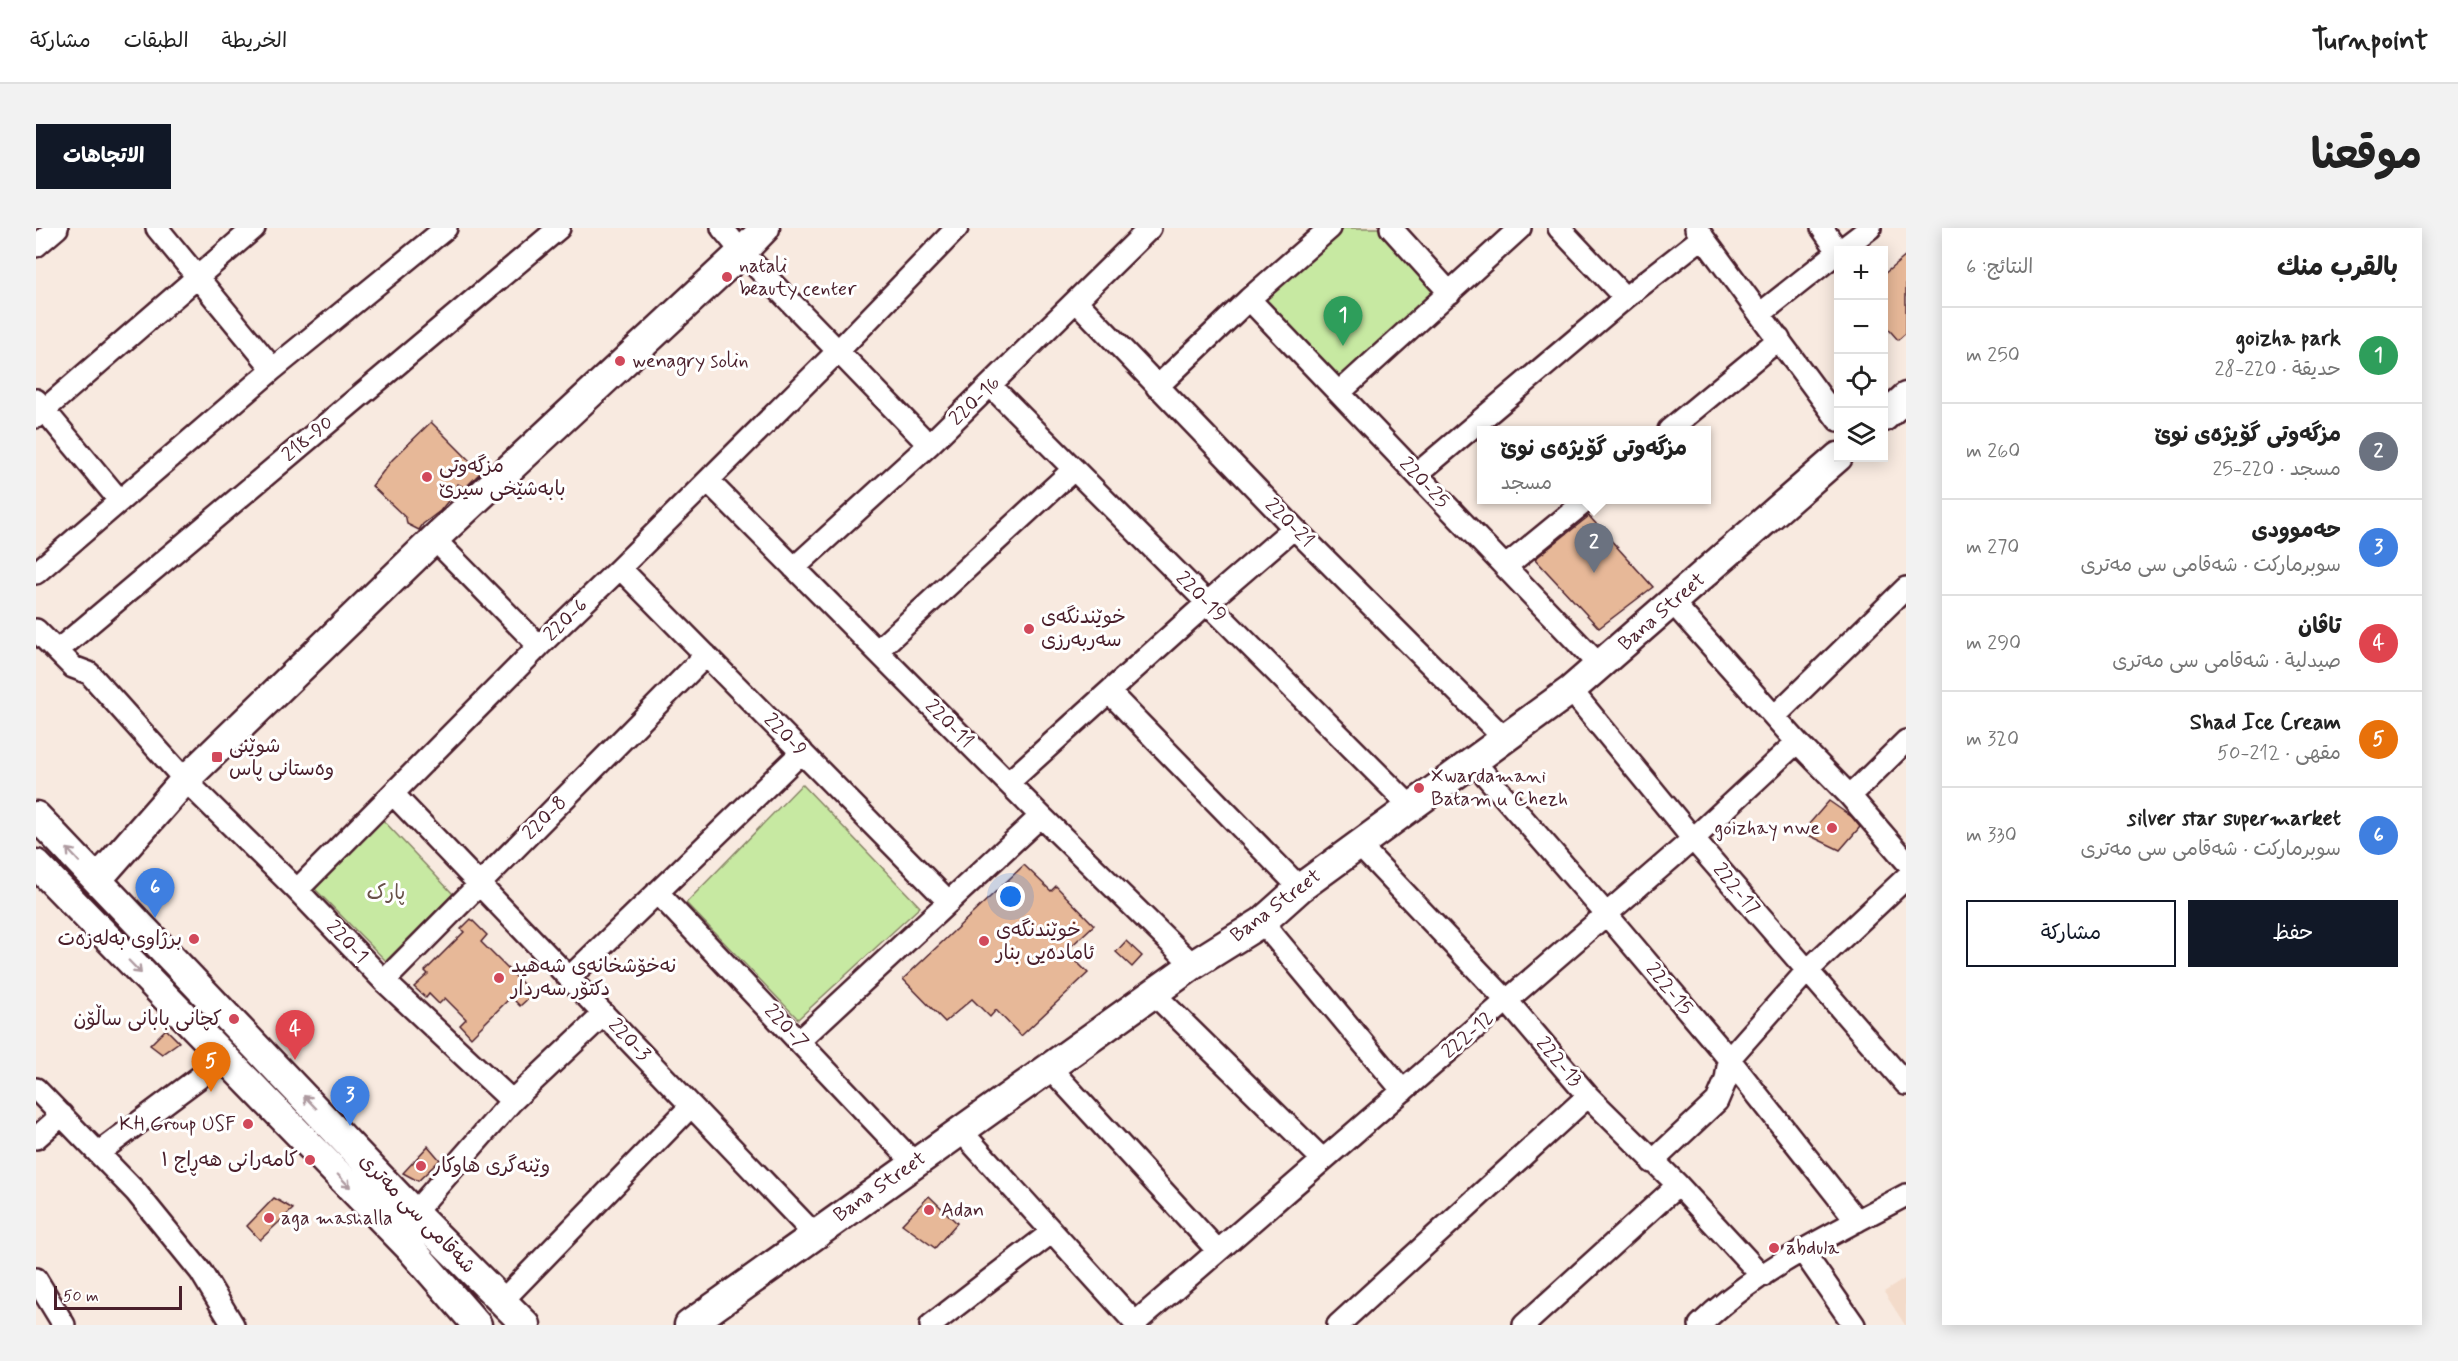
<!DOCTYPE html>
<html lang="ar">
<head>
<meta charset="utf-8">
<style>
  :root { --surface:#fff; --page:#f2f2f2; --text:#222; --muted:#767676; --line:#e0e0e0; --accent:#111827 }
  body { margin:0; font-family:Mynerve,"Playpen Sans Arabic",sans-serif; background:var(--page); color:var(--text); direction:rtl }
  .controls { position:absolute; right:18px; top:18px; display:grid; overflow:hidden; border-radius:0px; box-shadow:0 3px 15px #0003 }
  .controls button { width:54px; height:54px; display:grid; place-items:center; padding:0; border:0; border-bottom:2px solid var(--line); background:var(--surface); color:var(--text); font:30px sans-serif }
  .scale { position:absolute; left:18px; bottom:15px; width:128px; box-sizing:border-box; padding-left:6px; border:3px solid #4a1f2b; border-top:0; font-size:16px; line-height:21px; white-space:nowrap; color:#4a1f2b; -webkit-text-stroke:4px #fff; paint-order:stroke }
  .you { position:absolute; left:975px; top:669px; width:21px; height:21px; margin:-15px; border:4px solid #fff; border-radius:50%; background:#1a73e8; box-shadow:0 0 0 9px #1a73e833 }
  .badge { display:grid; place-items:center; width:39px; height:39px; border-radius:50%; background:var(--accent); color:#fff; font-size:20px; font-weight:700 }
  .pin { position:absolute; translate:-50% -50px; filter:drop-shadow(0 2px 3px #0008) }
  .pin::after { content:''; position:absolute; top:32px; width:21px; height:18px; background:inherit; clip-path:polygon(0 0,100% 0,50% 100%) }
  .popup { position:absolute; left:1441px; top:198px; width:234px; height:78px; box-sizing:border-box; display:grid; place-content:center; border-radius:0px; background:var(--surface); filter:drop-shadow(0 2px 4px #0005); font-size:20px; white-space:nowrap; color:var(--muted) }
  .popup b { font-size:22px; color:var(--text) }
  .popup::after { content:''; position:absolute; left:50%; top:100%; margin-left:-12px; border:12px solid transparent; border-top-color:var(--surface) }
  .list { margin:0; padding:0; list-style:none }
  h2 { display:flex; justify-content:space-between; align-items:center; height:78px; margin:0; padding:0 24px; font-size:26px }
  h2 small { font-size:20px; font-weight:400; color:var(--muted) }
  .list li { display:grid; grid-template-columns:39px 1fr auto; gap:18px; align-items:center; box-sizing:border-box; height:96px; padding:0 24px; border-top:2px solid var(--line) }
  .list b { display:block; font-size:22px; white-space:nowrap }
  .list p { margin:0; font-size:20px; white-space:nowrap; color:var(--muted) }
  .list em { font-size:20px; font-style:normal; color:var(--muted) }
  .actions { display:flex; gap:12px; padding:18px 24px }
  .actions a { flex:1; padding:14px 0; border:2px solid var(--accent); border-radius:0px; text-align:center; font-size:21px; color:var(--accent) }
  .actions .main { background:var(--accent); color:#fff }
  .icon { flex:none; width:33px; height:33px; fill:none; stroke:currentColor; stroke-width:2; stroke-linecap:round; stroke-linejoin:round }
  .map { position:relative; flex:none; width:1870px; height:1097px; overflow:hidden; direction:ltr; border-radius:0px }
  header { display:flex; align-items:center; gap:36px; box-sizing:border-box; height:84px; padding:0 30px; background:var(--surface); border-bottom:2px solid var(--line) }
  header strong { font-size:28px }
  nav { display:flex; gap:33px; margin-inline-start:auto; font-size:21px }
  .intro { display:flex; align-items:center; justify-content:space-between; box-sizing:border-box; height:144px; padding:0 36px }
  h1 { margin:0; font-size:42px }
  .button { padding:15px 27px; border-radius:0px; background:var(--accent); color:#fff; font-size:21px; font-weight:700 }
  main { display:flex; gap:36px; padding:0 36px }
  aside { flex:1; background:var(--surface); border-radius:0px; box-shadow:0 3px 15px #0003 }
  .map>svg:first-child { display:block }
</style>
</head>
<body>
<header>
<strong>Turnpoint</strong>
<nav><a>الخريطة</a><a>الطبقات</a><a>مشاركة</a></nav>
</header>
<div class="intro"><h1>موقعنا</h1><a class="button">الاتجاهات</a></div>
<main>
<aside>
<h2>بالقرب منك<small>النتائج: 6</small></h2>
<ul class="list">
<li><span class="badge" style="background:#2e9e5b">1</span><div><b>goizha park</b><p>حديقة · 220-28</p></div><em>250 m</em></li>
<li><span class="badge" style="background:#6b7280">2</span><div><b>مزگەوتی گۆیژەی نوێ</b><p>مسجد · 220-25</p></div><em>260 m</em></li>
<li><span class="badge" style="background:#3f7fe0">3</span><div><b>حەموودی</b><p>سوبرماركت · شەقامی سی مەتری</p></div><em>270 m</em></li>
<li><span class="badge" style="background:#e0444e">4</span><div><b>تاڤان</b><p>صيدلية · شەقامی سی مەتری</p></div><em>290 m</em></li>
<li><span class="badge" style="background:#e8710a">5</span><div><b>Shad Ice Cream</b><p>مقهى · 212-50</p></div><em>320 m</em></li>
<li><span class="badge" style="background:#3f7fe0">6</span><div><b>silver star supermarket</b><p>سوبرماركت · شەقامی سی مەتری</p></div><em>330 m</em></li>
</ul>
<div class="actions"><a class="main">حفظ</a><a>مشاركة</a></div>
</aside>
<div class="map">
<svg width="1870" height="1097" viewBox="0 0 1870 1097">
  <rect width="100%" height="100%" fill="#f8eae0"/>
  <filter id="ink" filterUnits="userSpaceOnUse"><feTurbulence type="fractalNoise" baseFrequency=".0167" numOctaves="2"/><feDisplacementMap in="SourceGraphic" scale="12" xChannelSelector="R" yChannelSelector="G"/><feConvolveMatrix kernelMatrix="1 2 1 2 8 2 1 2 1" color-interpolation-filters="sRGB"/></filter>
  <g filter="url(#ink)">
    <path fill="#f3dbca" d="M1870,1050v47h-1l-21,-33z"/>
    <path fill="#c7e9a2" stroke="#888466" stroke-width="1.5" d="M1294,0h61l59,65 -111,100 -90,-94z
      M766,556l118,123 -122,112 -112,-116z
      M346,591l71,75 -67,67 -73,-74z"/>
    <path fill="#e7b898" stroke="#4a1f2b" stroke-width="1.5" d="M1870,28v77l-8,7 -14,-16v-50z
      M395,194l50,50 -16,16 -7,-4 -5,11 -13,16 -17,13 -4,6 -12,-6 -1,-6 -34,-32 20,-26z
      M1553,288l64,71 -54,41 -64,-69z
      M1793,573l23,16 8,10 -20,23 -38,-18z
      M988,637l27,26 5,-5 38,39 -28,26 22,22 -67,63 -25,-26 -6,7 -18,-18 -27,23 -42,-43z
      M435,691l16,16 -6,7 52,52 -13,12 -9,-9 -40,40 -11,-12 6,-6 -21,-21 -6,6 -10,-10 -3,4 -12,-11 14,-13 -3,-3 39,-39 -3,-3z
      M1090,713l16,15 -10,11 -16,-15z
      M130,801l13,13 -17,12 -12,-9z
      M392,918l12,14 -22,21 -15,-8z
      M893,968l28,27 -22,25 -33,-24z
      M238,970l19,11 -33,31 -13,-14z"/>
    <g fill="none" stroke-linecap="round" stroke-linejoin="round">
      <g stroke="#4a1f2b" stroke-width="26">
        <path id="street" d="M121,0l116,141
          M686,0l20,24 187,193
          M1355,0l59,65
          M1523,0l66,70
          M1660,0l142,192
          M1786,0l16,23
          M0,18l21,-18
          M1805,22l29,-22
          M1213,71l351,367
          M1041,74l217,226 211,211
          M1724,86l78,-62
          M955,158l420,421
          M1121,159l92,-88 81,-71
          M1303,165l181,-165
          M0,172l84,101
          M0,189l218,-189
          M1633,202l110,-91
          M1381,246l208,-176 78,-61
          M672,253l333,335 152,149
          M398,311l105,107
          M1469,339l82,-67
          M584,340l329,334
          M758,340l135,-123 221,-217
          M0,345l237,-204 173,-141
          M1637,375l124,139 53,54 56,65
          M0,402l37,37 16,6 96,107 112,110 87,91 128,120
          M21,423l502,-423
          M841,423l197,-182
          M1535,462l122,149 213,245
          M1073,464l191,196
          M1739,488l131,-128
          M1438,534l133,153 122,144 128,162
          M972,555l199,-180 87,-75
          M358,567l420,439
          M1814,568l56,-55
          M1323,617l148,156 81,95 90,89 84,91
          M261,662l242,-244 81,-78 218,-217 119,-123
          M621,664l257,271
          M1226,694l141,169
          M533,750l233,-226
          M348,753l322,-326
          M1117,765l170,167
          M763,813l242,-225
          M1013,839l169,184
          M0,861l100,103 65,80 32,53
          M924,902l177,195
          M0,910l26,-23
          M62,925l126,-94
          M1616,934l65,-61 9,-21 3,-21 77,-87 100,-94
          M378,985l98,-112 92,-87
          M1766,1022l52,75
          M0,1051l28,46
          M467,1072l188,-194
          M1099,1095l558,-484 104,-97
          M895,1097l121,-93
          M1302,1097l250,-229
          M1488,1097l154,-140
          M1664,1097c56,-56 137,-93 206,-130"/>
      </g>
      <g stroke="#4a1f2b" stroke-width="33">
        <path id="secondary" d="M1848,189l22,-20
          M0,588l378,397 112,112
          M0,636l374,384 67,77
          M61,652l88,-100 249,-241 308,-287 23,-24
          M653,1097l504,-360 69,-43 38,-34 271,-198 267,-233"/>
      </g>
      <use href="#street" stroke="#fff" stroke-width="21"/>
      <use href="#secondary" stroke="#fff" stroke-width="28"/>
    </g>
    <defs><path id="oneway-shaft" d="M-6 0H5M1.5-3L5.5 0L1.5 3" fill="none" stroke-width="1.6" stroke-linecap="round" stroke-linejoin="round" transform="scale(1.5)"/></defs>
    <g stroke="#ae9aa0">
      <use href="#oneway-shaft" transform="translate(37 627) rotate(-133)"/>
      <use href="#oneway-shaft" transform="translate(99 739) rotate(46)"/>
      <use href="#oneway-shaft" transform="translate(274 874) rotate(-134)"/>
      <use href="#oneway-shaft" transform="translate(308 953) rotate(46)"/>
    </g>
  </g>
  <g fill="#d1495b" stroke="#fff" stroke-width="2">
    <circle cx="691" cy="49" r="6"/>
    <circle cx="584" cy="133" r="6"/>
    <circle cx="391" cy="249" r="6"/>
    <circle cx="993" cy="401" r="6"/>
    <rect x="175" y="523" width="12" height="12" rx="3"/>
    <circle cx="1383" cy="560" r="6"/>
    <circle cx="1796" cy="600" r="6"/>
    <circle cx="158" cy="711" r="6"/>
    <circle cx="948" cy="713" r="6"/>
    <circle cx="463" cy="750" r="6"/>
    <circle cx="198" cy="791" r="6"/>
    <circle cx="212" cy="896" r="6"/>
    <circle cx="274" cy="932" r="6"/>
    <circle cx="385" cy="938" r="6"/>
    <circle cx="893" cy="982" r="6"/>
    <circle cx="233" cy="990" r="6"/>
    <circle cx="1738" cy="1020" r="6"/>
  </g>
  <g text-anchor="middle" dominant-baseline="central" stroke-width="6" stroke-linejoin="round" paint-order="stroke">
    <g font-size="20" fill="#4a1f2b" stroke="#fff" text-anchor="start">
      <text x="703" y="38">natali<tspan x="703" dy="23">beauty center</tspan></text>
      <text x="596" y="133">wenagry solin</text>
      <text x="403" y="238">مزگه‌وتی<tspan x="403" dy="23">بابەشێخی سیرێ</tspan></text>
      <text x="1005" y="389">خوێندنگەی<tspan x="1005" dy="23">سەربەرزی</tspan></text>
      <text x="193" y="518">شوێنی<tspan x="193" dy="23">وەستانی پاس</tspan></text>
      <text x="1395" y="548">Xwardamani<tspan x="1395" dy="23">Batam u Chezh</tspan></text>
      <text x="1784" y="600" text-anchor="end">goizhay nwe</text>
      <text x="960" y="702">خوێندنگەی<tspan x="960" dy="23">ئامادەیی بنار</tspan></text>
      <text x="146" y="711" text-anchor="end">برژاوی بەلەزەت</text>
      <text x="475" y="738">نەخۆشخانەی شەهید<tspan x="475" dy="23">دکتۆر سەردار</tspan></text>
      <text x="186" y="791" text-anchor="end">كچانی بابانی ساڵۆن</text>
      <text x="200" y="896" text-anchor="end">KH Group USF</text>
      <text x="262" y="932" text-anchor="end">کامەرانی هەڕاج ۱</text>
      <text x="397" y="938">وێنەگری هاوکار</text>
      <text x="905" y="982">Adan</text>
      <text x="245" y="990">aga mashalla</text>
      <text x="1750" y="1020">abdula</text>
    </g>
    <g font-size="20" fill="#4a1f2b" stroke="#fff">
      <text transform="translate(939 173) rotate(-44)">220-16</text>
      <text transform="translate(272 211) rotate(-40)">218-90</text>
      <text transform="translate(1388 255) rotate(46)">220-25</text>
      <text transform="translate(1253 295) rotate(45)">220-21</text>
      <text transform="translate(1165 369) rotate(45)">220-19</text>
      <text transform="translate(1626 384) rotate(-41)">Bana Street</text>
      <text transform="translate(530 392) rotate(-44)">220-6</text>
      <text transform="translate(913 496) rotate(45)">220-11</text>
      <text transform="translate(749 507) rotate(45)">220-9</text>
      <text transform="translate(509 590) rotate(-45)">220-8</text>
      <text transform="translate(1700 661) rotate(50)">222-17</text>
      <text transform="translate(1240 678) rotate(-37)">Bana Street</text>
      <text transform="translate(311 714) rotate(46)">220-1</text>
      <text transform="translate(1633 761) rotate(50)">222-15</text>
      <text transform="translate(750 799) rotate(46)">220-7</text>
      <text transform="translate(1432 807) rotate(-41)">222-12</text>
      <text transform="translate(593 812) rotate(46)">220-3</text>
      <text transform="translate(1523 834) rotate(49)">222-13</text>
      <text transform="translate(844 959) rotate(-35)">Bana Street</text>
      <text transform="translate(381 986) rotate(46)">شەقامی سی مەتری</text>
    </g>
    <g font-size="20" fill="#695249" stroke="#fff">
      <text x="350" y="665">پارک</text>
    </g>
  </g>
</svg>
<div class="controls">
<button>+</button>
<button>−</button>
<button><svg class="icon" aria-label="locate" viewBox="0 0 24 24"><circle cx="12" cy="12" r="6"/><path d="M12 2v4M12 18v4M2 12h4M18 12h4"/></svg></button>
<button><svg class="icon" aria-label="layers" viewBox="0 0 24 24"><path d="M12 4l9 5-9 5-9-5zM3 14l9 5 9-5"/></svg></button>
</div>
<div class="scale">50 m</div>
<div class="you"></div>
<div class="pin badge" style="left:1307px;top:118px;background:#2e9e5b">1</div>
<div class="pin badge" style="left:1558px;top:345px;background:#6b7280">2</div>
<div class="popup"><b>مزگەوتی گۆیژەی نوێ</b>مسجد</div>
<div class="pin badge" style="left:314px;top:898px;background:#3f7fe0">3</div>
<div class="pin badge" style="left:259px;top:832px;background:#e0444e">4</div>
<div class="pin badge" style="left:175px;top:864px;background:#e8710a">5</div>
<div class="pin badge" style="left:119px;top:690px;background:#3f7fe0">6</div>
</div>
</main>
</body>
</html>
